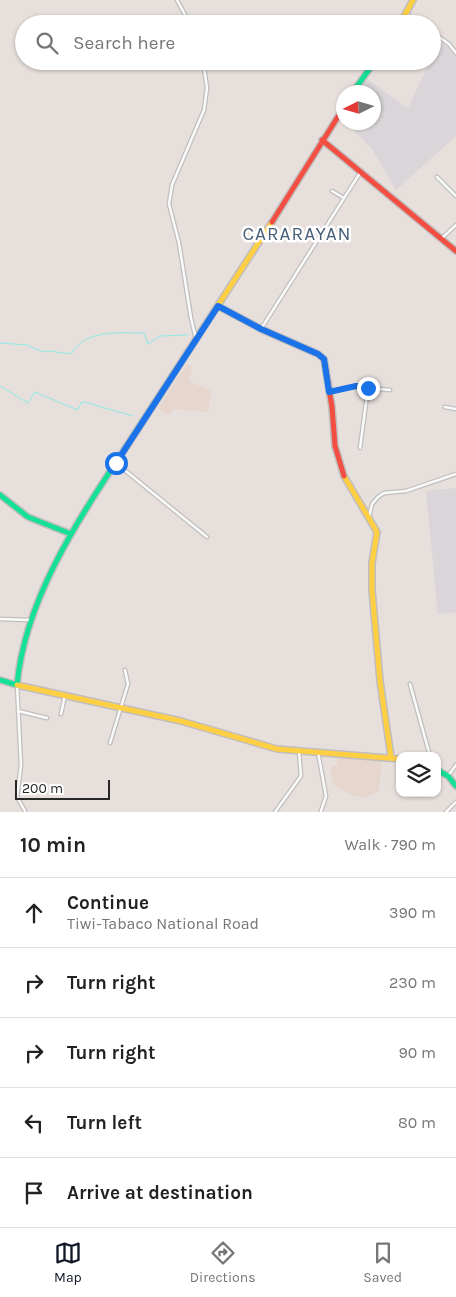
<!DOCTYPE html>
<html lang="en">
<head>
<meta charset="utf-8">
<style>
  :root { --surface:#fff; --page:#f6f6f6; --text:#222; --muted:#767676; --line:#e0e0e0; --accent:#111827 }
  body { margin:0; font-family:Karla,sans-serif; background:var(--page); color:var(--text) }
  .controls { position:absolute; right:15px; bottom:15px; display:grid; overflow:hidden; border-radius:10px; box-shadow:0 1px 4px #0004 }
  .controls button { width:45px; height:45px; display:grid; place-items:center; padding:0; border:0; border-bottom:1px solid var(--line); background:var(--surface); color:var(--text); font:25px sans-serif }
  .compass { position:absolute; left:336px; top:85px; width:45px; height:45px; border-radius:50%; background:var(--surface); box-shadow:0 1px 4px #0004; rotate:265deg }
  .scale { position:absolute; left:15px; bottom:12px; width:95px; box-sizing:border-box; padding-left:5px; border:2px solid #272727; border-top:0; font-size:14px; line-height:18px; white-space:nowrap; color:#272727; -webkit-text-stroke:4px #fff; paint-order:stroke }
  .stop { position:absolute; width:15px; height:15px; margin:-11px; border:4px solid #1a73e8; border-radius:50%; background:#fff }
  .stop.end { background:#1a73e8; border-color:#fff; box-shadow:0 1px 5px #0008 }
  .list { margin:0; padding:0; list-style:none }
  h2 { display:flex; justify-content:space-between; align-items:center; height:65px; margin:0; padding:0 20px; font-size:21px }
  h2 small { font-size:16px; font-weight:400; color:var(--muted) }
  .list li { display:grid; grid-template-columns:32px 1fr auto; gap:15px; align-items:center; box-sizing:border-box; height:70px; padding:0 20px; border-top:1px solid var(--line) }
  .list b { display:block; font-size:19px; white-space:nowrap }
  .list p { margin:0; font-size:16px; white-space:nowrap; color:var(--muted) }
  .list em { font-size:16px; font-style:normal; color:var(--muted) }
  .icon { flex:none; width:28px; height:28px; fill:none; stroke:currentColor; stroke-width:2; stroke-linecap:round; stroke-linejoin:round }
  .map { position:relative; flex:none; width:456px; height:812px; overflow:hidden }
  .search { position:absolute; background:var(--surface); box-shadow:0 1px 4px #0004; left:15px; right:15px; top:15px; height:55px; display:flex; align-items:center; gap:12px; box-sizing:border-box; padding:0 18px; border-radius:28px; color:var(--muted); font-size:19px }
  .sheet { height:415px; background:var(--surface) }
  nav { display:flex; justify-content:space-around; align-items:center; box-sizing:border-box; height:70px; border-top:1px solid var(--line); background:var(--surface); font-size:14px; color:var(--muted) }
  nav a { display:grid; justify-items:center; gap:2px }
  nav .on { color:var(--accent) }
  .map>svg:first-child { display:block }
</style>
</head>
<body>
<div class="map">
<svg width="456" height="812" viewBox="0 0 456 812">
  <rect width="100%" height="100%" fill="#e7dfdc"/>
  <path fill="#d9d5d8" d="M440,42l8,5 8,10v79l-60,54 -24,-41 -25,-26 27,-1v-30h-17l10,-13 41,29 22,-47h2z
    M456,488v124l-18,2 -12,-123z"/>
  <path fill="#e6d6cd" d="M187,364l5,3 -3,14 22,10 -3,21 -34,-3 -6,6 -10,-7z
    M341,755l41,5 -3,31 -13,6 -12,-1 -20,-11 -2,-5 -1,-14h6v-6z"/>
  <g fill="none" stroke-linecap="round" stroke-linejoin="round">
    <path stroke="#8eeae6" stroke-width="1" d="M0,343l27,2 16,7c9,-3 19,3 29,1 13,-24 48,-20 72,-20l4,11 12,-8 28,-1
      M0,386l28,17 7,-11 43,18 3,-7 3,-1 49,14"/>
    <g stroke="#c0bebe" stroke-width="5">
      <path id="street" d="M177,0l13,24
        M406,14l14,10
        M432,32l17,12 7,9
        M437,177l19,19
        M332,191l12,7
        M441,239l15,-14
        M261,329l99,-156
        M196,339l-5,-21 -12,-75 -10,-39 3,-19 32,-75 3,-22 -4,-27
        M368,388l22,2
        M329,392l27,-6 12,2 -8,60
        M445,407l11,2
        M116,463l91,74
        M369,517l3,-13 6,-7 6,-4 22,-2 50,-17
        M0,619l29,1
        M410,684l20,72
        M17,685l4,80 -4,32 8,14
        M18,711l29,7
        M61,714l4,-19
        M110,743l18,-59 -3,-14
        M318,752l8,44 -5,15
        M448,776l8,-11
        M275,812l26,-36 -2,-25
        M446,812l10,-10"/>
    </g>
    <g stroke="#c0bebe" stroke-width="8">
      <path id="fast" d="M353,92l22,-31
        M0,495l28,22 43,17
        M0,680l17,5c9,-97 74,-183 126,-264
        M437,770l11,6 8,10"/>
    </g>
    <g stroke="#c0bebe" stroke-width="8">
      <path id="slow" d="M400,24l13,-24
        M143,421l129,-199
        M344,476l33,56 -5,31v27l8,91 11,76
        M17,685l164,36 96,28 123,10"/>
    </g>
    <g stroke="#c0bebe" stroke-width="8">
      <path id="jam" d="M322,140l134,111
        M272,222l72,-115
        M218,306l43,23 57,25 6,5 8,48 3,39 9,30"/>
    </g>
    <use href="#street" stroke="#fbfafa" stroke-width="2.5"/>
    <use href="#fast" stroke="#16e098" stroke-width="5"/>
    <use href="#slow" stroke="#ffcf43" stroke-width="5"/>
    <use href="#jam" stroke="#f24e42" stroke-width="5"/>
  </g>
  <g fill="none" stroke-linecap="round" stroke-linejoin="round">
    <path stroke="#1a73e8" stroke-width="6" d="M116,463l102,-157 43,23 57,25 6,5 5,33 27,-6 12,2"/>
  </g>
  <g text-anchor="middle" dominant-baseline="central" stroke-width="5" stroke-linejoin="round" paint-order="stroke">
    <g font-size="19" letter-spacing="1" fill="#485f78" stroke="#fff">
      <text x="297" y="234">CARARAYAN</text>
    </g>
  </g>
</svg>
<div class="controls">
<button><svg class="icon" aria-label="layers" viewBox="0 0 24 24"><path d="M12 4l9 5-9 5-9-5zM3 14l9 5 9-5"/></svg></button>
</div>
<svg class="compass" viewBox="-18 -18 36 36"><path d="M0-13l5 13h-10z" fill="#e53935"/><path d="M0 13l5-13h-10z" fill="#767676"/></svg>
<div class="scale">200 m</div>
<div class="stop" style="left:116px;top:463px"></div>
<div class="stop end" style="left:368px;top:388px"></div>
<div class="search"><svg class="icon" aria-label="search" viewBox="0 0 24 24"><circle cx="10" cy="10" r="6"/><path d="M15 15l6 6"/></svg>Search here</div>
</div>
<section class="sheet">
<h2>10 min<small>Walk · 790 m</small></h2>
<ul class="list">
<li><svg class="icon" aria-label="ahead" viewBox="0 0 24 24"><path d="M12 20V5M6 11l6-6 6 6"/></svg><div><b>Continue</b><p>Tiwi-Tabaco National Road</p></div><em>390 m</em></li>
<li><svg class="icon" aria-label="right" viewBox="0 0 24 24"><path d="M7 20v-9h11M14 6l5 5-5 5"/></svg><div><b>Turn right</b></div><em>230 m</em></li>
<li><svg class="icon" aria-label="right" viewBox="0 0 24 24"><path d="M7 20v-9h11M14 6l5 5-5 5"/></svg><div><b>Turn right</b></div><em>90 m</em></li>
<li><svg class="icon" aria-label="left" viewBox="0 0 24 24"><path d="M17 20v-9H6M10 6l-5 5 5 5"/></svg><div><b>Turn left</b></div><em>80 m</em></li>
<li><svg class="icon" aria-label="arrive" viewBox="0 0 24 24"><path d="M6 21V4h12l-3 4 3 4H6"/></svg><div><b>Arrive at destination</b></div></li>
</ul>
</section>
<nav>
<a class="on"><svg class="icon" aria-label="map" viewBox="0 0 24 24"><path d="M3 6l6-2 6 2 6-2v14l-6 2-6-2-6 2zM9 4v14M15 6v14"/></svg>Map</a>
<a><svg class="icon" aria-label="directions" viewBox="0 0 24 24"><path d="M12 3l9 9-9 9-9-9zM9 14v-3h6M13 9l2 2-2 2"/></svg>Directions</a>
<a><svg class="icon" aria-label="saved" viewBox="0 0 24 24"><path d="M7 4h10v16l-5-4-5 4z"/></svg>Saved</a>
</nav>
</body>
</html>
